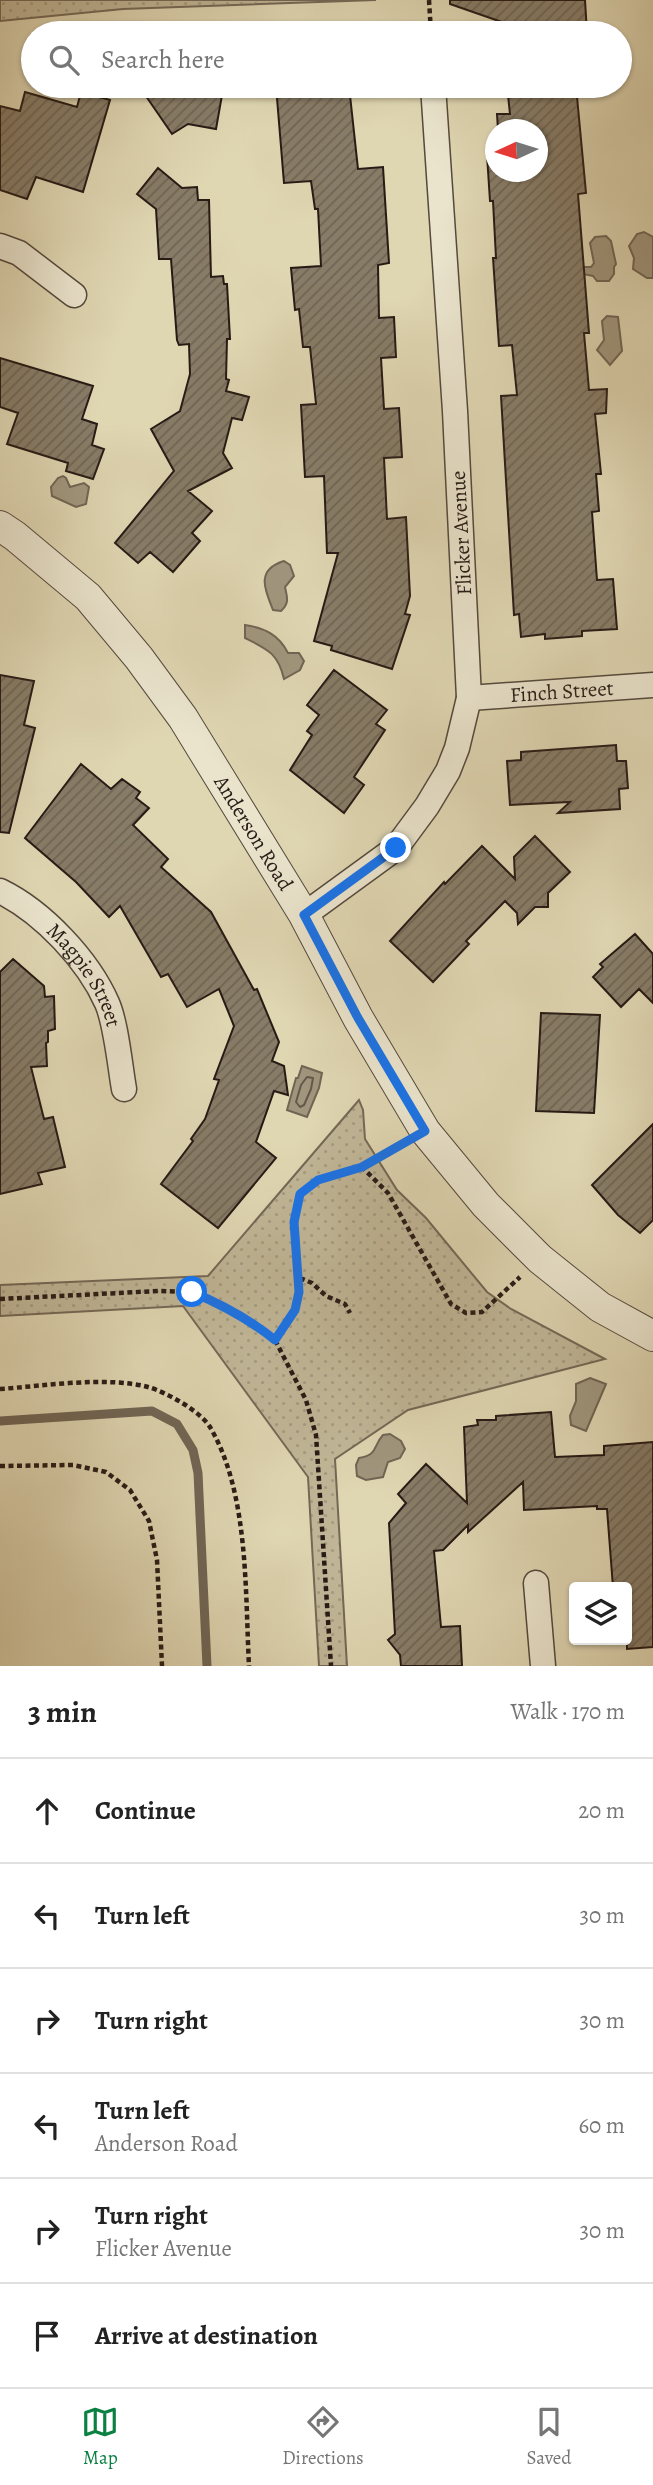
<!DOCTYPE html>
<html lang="en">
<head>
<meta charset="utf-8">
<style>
  :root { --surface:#fff; --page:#f2f2f2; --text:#222; --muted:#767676; --line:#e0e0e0; --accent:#0b8043 }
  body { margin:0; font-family:Alegreya,serif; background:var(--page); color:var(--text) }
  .controls { position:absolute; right:21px; bottom:21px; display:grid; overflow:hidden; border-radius:7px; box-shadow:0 2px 5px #0004 }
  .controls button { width:63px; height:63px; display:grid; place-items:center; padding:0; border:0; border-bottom:2px solid var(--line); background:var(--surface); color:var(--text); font:35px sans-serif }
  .compass { position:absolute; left:485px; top:119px; width:63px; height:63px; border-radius:50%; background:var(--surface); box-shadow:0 2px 5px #0004; rotate:266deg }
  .stop { position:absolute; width:21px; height:21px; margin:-16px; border:5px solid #1a73e8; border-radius:50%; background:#fff }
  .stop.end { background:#1a73e8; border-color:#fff; box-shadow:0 2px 7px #0008 }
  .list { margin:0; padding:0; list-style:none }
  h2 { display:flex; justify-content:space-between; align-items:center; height:91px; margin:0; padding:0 28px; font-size:30px }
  h2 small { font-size:23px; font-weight:400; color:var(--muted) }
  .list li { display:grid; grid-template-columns:46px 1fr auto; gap:21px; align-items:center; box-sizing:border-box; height:105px; padding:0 28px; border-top:2px solid var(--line) }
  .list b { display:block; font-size:26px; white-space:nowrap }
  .list p { margin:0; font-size:23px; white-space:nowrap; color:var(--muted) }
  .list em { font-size:23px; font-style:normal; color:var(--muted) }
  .icon { flex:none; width:38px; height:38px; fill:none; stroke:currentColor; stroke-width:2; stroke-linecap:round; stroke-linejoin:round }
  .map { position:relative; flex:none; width:653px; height:1666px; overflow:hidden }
  .search { position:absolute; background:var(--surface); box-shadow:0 2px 5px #0004; left:21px; right:21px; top:21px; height:77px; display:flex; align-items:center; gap:18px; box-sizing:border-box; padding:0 24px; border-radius:38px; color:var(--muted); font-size:26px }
  .sheet { height:721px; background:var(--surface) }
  nav { display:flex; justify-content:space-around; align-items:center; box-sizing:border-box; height:98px; border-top:2px solid var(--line); background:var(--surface); font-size:19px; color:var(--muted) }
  nav a { display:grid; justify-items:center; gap:4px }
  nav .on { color:var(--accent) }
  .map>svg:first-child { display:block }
</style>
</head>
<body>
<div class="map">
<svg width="653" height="1666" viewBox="0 0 653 1666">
  <defs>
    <pattern id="park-dots" width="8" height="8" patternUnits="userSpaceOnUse" patternTransform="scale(1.75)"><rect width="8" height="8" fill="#c0b697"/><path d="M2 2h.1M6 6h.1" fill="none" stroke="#a59c81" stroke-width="1.8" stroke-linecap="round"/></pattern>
    <pattern id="building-hatch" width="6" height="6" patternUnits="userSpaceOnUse" patternTransform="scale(1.75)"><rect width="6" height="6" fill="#877c67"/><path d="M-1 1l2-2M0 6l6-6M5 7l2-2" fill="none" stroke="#6e6554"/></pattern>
  </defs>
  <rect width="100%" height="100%" fill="#dfd6b2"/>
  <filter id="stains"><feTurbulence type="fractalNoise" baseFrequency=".00286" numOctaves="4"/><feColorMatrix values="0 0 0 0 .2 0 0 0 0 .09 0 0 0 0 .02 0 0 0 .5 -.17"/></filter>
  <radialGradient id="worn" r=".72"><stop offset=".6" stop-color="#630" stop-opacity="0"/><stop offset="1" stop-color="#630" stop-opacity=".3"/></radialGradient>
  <path fill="url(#park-dots)" stroke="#746856" stroke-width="2" d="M0,0h376l-253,9 -123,12z
    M359,1100l4,10 2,29 32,51 29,28 61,74 24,17 94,50 -197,51 -73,49 12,207h-28l-11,-189 -125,-171 -183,10v-31l208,-9z"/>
  <path fill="#a0967d" stroke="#706554" stroke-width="2" d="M644,232l9,5v41h-6l-14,-9 1,-11 -5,-12 8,-12z
    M606,236l5,5 5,23 -2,3v7l-5,7h-12l-4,-5 -10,-2v-7h8l3,-4 -4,-20 5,-6z
    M607,316l11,1 4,34 -12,14 -13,-15 7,-10 -2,-19z
    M63,476l3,2 4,9 14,-4 5,4 -3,17 -10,3 -24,-11 -1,-9 7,-9z
    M284,561l6,4 4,11 -9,11c2,10 5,16 -4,24l-8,-1c-8,-20 -18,-40 11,-49z
    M245,625c20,3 34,10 43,28h11l5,8 -4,9 -16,9c-6,-26 -17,-30 -39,-41z
    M302,1066l20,7 -3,15 -12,29 -20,-7 9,-32h2z
    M590,1378l16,6 -20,47 -15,-6 -1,-9 6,-15v-17z
    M390,1434l11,7 4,8 -5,9 -12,4 -5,15 -17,3 -9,-4 -1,-11 3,-7c20,-4 13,-11 24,-23z"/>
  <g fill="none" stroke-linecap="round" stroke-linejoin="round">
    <path stroke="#64584a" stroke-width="2" d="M307,1077l6,1 -2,11 -7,16 -4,2 -4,-5 5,-17z"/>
    <path stroke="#706554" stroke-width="9" d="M0,1421l152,-10 25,13 16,26 5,23 9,193"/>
  </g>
  <path fill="url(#building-hatch)" stroke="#271b16" stroke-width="2" d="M450,0h135l2,33h-70l-1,-6 -66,-23z
    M139,86h79l-2,8 6,1 -6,34 -28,-5 -16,10z
    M276,86h73l9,83 25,-2 6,96 -11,2 1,53 15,-1 2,40 -15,1 3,51 15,-1 3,49 -18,1 3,61 19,-2 4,79 -5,18 5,1 -18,54 -61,-19 1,-4 -18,-5 24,-88h-11l-3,-77 -19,1 -4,-72 15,-1 -6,-57h-7l-4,-38 -4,1 -4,-42 30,-2 -3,-57h-3l-4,-28 -27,2z
    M507,86h69l10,107 -8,1 11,139h-5l5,57 18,-1 -1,24 -11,1 6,60h-5l3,37 -7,1 5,68 16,-1 4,50 -35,2v5l-37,3v-5l-24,3 -2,-23 -5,1 -13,-219 16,-1 -5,-50 -13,1 -6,-88h3l-3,-57h-3l-3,-46 8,-1v18h42v-42h-39l-1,-16h13z
    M25,92l52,15 4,-15 29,8 -27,92 -47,-15 -9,22 -27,-9v-84l20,5z
    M158,168l24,20 15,-1 1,13h11l2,77 12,-1 1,8h3l3,55h-3l-1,40 3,1 -3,11 23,6 -7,23 -10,-2 -9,35 9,15 -44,23 24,20 -20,22 8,8 -27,31 -23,-20 -12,11 -23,-20 59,-72 -23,-42 29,-18 10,-37 -1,-30 -10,1 -2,-5 -6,-81h-12l-3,-50 -19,-15z
    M0,358l93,28 -11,33 15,5 -5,21 12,4 -11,30 -27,-8 2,-8 -61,-19 11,-31 -18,-6z
    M334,670l53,40 -11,14 9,6 -31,47 10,8 -20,28 -54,-43 22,-35 -5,-4 12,-16 -12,-10z
    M0,675l34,6 -10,44 11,3 -26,105 -9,-1z
    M616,745l1,16h9l2,27 -9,1 1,20 -62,4 12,-11 -60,3 -3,-44 14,-1v-8z
    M81,764l30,25 11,-10 18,13 -4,6 13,10 -16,17 35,34 -7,8 50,45 43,78 3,-1 22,53 -7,19 12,5 4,29 -14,-4 -18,51 20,16 -58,70 -57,-44 32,-43 -2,-2 14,-20 14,-39 -5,-1 20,-53 -15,-37 -32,18 -19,-33 -7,3 -41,-71 -11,11 -33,-35 -51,-44z
    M535,836l35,36 -22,21v14h-13l-17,17 -1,-11 -12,-12 -39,40 3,3 -36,38 -43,-41 54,-59 1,2 37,-38 33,33 -1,-22z
    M635,934l18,20v49l-14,-14 -18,18 -28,-30 10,-10 -3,-3z
    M13,959l31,27 1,11 9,-1 1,33 -7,2v11l-2,1 1,23 -16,1 13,52 9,-2 12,50 -27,6 4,11 -42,10v-222z
    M541,1013l59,2 -6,98 -58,-2z
    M653,1124v96l-13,13 -22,-18 -26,-30z
    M551,1412l4,45 49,-2v-9l49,-4v205l-26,2v-62h-14l-6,-78h-10v-3l-73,4 -1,-28 -55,50v-7l-25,25 -9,1 7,76 19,-1 2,40h-61l-1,-11 -12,-15 7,-6 -6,-111 17,-20 -8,-9 28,-30 41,39 -3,-76 14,-2 -1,-5h19v-4z"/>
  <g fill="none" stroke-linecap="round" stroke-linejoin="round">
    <g stroke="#554a3d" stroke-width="27">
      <g id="minor">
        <path d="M0,246l19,7 55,42"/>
        <path id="s1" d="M469,698l184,-13"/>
        <path id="s2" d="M0,891c43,21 88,69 107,112 9,20 13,63 17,86"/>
        <path d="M304,915l92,-67 31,-42 21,-35 9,-23 12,-50 -14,-287 -22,-325"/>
        <path d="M536,1583l7,83"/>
      </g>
    </g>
    <g stroke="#554a3d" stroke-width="32">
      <g id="tertiary">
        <path id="s3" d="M0,526l15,10 73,61 51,61 44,60 121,197 54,103 67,113 61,74 54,54 60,48 53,29"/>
      </g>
    </g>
    <path stroke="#271b16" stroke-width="4.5" stroke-dasharray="5 3.5" stroke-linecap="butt" d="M429,0l2,33
      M362,1167l39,-22
      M300,1278l12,5 14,13 19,8 5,9
      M0,1299l158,-8 34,1 31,13 29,17 23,18 31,60 10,35 15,231
      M275,1340c10,-15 21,-29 24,-48 5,-35 -24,-95 21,-113 13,-5 28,-8 42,-12l26,26 63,111 15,9 16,-1 38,-35
      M0,1389c44,-3 106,-13 148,-2 18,5 52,24 62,40 39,66 35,164 39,239
      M0,1466l73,-1 33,7 24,18 19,31 8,39 5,106"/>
    <use href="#minor" stroke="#eae4cd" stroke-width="24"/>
    <use href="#tertiary" stroke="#eae4cd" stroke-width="30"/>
  </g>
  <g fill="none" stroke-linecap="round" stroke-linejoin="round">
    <path stroke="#1a73e8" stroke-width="9" d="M192,1292c31,13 57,27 83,48l20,-30 4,-18 -5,-70 6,-28 18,-14 44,-13 63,-36 -67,-113 -54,-103 92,-67"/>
  </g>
  <g text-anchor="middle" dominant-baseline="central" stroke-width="5" stroke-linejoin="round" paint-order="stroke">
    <g font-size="21" fill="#271b16" stroke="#eae4cd">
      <text transform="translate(461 533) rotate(-93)">Flicker Avenue</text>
      <text stroke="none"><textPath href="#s1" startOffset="93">Finch Street</textPath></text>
      <text stroke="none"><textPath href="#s3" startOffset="402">Anderson Road</textPath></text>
      <text stroke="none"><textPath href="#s2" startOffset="122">Magpie Street</textPath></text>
    </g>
  </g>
  <rect width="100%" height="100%" filter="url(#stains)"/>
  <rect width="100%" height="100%" fill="url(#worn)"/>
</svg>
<div class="controls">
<button><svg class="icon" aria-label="layers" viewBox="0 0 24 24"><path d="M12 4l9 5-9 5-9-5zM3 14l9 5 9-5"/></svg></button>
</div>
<svg class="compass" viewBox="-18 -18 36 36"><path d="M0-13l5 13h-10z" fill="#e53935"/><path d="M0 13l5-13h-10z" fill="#767676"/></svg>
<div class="stop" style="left:192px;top:1292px"></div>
<div class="stop end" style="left:396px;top:848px"></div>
<div class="search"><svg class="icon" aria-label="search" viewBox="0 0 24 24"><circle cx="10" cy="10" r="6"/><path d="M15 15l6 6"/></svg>Search here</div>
</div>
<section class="sheet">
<h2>3 min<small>Walk · 170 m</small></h2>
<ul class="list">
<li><svg class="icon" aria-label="ahead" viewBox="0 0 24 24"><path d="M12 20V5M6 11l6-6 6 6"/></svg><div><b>Continue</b></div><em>20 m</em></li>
<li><svg class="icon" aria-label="left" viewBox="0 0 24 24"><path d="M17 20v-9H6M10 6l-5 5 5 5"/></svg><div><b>Turn left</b></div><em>30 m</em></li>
<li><svg class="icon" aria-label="right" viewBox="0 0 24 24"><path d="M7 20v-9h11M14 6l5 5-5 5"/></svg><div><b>Turn right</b></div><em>30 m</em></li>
<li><svg class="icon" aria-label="left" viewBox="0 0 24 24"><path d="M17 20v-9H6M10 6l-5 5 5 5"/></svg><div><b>Turn left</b><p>Anderson Road</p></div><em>60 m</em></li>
<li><svg class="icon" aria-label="right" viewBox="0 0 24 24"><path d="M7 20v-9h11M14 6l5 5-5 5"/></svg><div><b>Turn right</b><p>Flicker Avenue</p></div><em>30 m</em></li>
<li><svg class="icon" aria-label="arrive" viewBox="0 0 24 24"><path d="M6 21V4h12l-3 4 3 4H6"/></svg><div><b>Arrive at destination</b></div></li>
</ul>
</section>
<nav>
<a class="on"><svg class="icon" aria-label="map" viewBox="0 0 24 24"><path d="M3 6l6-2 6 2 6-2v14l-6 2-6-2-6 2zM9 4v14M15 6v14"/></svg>Map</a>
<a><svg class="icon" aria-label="directions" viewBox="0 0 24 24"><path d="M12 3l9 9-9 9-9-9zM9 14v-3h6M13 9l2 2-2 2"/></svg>Directions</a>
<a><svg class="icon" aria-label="saved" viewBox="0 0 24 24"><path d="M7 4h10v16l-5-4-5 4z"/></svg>Saved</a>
</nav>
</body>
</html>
